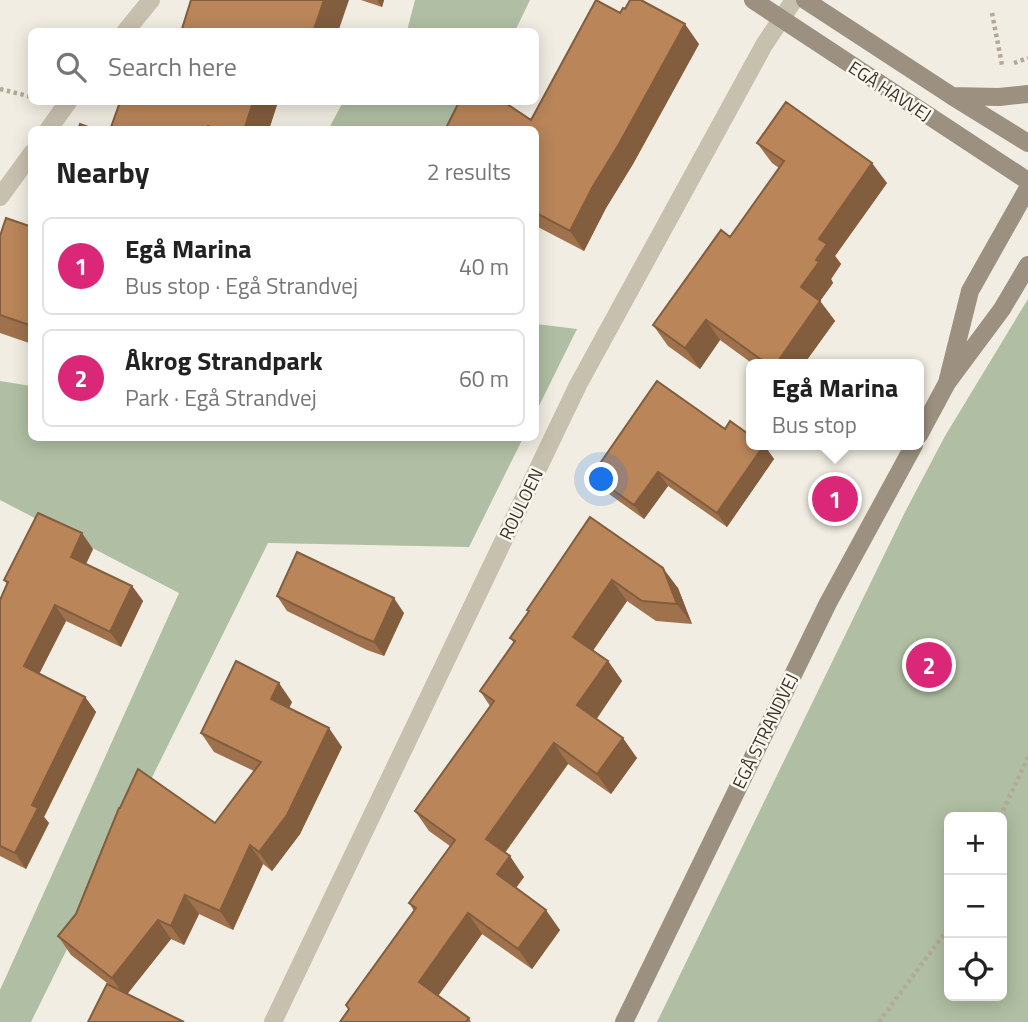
<!DOCTYPE html>
<html lang="en">
<head>
<meta charset="utf-8">
<style>
  :root { --surface:#fff; --page:#f2f2f2; --text:#222; --muted:#767676; --line:#e0e0e0; --accent:#db2777 }
  body { margin:0; font-family:"Titillium Web",sans-serif; background:var(--page); color:var(--text) }
  .controls { position:absolute; right:21px; bottom:21px; display:grid; overflow:hidden; border-radius:10px; box-shadow:0 4px 18px #0003 }
  .controls button { width:63px; height:63px; display:grid; place-items:center; padding:0; border:0; border-bottom:2px solid var(--line); background:var(--surface); color:var(--text); font:35px sans-serif }
  .you { position:absolute; left:602px; top:480px; width:24px; height:24px; margin:-18px; border:5px solid #fff; border-radius:50%; background:#1a73e8; box-shadow:0 0 0 10px #1a73e833 }
  .badge { display:grid; place-items:center; width:46px; height:46px; border-radius:50%; background:var(--accent); color:#fff; font-size:23px; font-weight:700 }
  .pin { position:absolute; translate:-50% -50%; border:4px solid #fff; box-shadow:0 2px 7px #0006 }
  .popup { position:absolute; left:746px; top:359px; width:178px; height:91px; box-sizing:border-box; display:grid; place-content:center; border-radius:10px; background:var(--surface); filter:drop-shadow(0 2px 5px #0005); font-size:23px; white-space:nowrap; color:var(--muted) }
  .popup b { font-size:26px; color:var(--text) }
  .popup::after { content:''; position:absolute; left:50%; top:100%; margin-left:-14px; border:14px solid transparent; border-top-color:var(--surface) }
  .list { margin:0; padding:0; list-style:none }
  h2 { display:flex; justify-content:space-between; align-items:center; height:91px; margin:0; padding:0 28px; font-size:30px }
  h2 small { font-size:23px; font-weight:400; color:var(--muted) }
  .list li { display:grid; grid-template-columns:46px 1fr auto; gap:21px; align-items:center; box-sizing:border-box; height:98px; margin:0 14px 14px; padding:0 14px; border:2px solid var(--line); border-radius:10px }
  .list b { display:block; font-size:26px; white-space:nowrap }
  .list p { margin:0; font-size:23px; white-space:nowrap; color:var(--muted) }
  .list em { font-size:23px; font-style:normal; color:var(--muted) }
  .icon { flex:none; width:38px; height:38px; fill:none; stroke:currentColor; stroke-width:2; stroke-linecap:round; stroke-linejoin:round }
  .map { position:relative; flex:none; width:1028px; height:1022px; overflow:hidden }
  .search { position:absolute; background:var(--surface); box-shadow:0 4px 18px #0003; left:28px; top:28px; width:511px; height:77px; display:flex; align-items:center; gap:18px; box-sizing:border-box; padding:0 24px; border-radius:10px; color:var(--muted); font-size:26px }
  .panel { position:absolute; background:var(--surface); box-shadow:0 4px 18px #0003; left:28px; top:126px; width:511px; height:315px; border-radius:10px }
  .map>svg:first-child { display:block }
</style>
</head>
<body>
<div class="map">
<svg width="1028" height="1022" viewBox="0 0 1028 1022">
  <rect width="100%" height="100%" fill="#f1ede2"/>
  <path fill="#b0bfa3" fill-rule="evenodd" d="M415,0h115l-15,31h-108z
    M343,102h137l-13,27 -139,1z
    M1028,299v723h-371l248,-510 40,-76zM1002,817v179h-53v-179z
    M536,324l41,5 -41,83z
    M0,381l31,5 1,52h491l-54,109 -201,-4 -237,479h-31v-32l179,-397 -179,-93z"/>
  <g fill="none" stroke-linecap="round" stroke-linejoin="round">
    <path stroke="#b2a997" stroke-width="4.5" stroke-dasharray="3.5 3.5" stroke-linecap="butt" d="M992,13l10,52
      M1014,63l14,-5
      M0,89l32,8
      M1000,817l28,-60
      M879,1022l65,-88 5,-10"/>
    <path stroke="#c8c0af" stroke-width="18" d="M125,32l26,-32
      M48,130l20,-28
      M0,197l32,-44
      M273,1022l305,-637 186,-340 30,-45"/>
    <path stroke="#9c9180" stroke-width="18" d="M753,0l275,181
      M805,0l147,96 76,47
      M952,96l47,1 29,-3
      M947,383l23,-92 58,-103
      M919,435l28,-52 55,-74 26,-44
      M624,1022l204,-419 86,-158"/>
  </g>
  <path fill="#9f724d" d="M361,0h23l-2,7z
    M620,13l79,31 -66,120 -27,44 -22,43 -48,-25v-96l-5,-10z
    M757,143l130,40 -52,73 6,8 -10,15 2,4 -13,18 15,20 -31,43h-51l-33,-24 -20,29 -32,-23 -15,-21 77,-88 49,-69 -7,-5z
    M32,227v117l-32,-11v-97z
    M725,429l39,16 10,14 -47,68 -59,-41 -24,33 -42,-30 -10,-14z
    M590,517l88,71 14,36 -36,-3 -29,-20 -34,49 15,11 14,20 -26,38 41,39 -26,36 -43,-30 -63,89 19,24 -8,11 44,42 -28,39 -50,-35 -44,62 31,22 2,4h-131l9,-12 -3,-5 68,-94 -5,-8 41,-57 -21,-15 -14,-20 75,-105 -10,-15 34,-48 -4,-5 18,-26 -1,-2z
    M93,549l-7,15 46,22 11,15 -22,46 -55,-26 -27,53 46,23 11,15 -52,105 5,6 -23,46 -26,-13v-256l7,-16 -3,-4z
    M277,596l127,17 -20,43 -17,-6 -80,-39z
    M292,702l-3,6 53,39 -42,87 -28,37 -9,-7 -30,66 -34,-16 -15,31 -13,-6 -44,55 -16,-8 -40,-31 -13,-19 157,-113 39,-52 -40,-19 -13,-19z"/>
  <path fill="#825d3e" d="M324,0h25l-11,32h-25z
    M377,0h7l-2,7z
    M685,24l14,20 -66,120 -27,44 -22,43 -14,-20 22,-43z
    M253,102h25l-9,28h-25z
    M872,163l15,20 -52,73 6,8 -10,15 2,4 -18,25 -14,-21 18,-48z
    M820,301l15,20 -31,43h-28z
    M706,320l14,20 -20,29 -15,-21z
    M764,445l10,14 -47,68 -10,-14z
    M658,472l10,14 -24,33 -10,-14z
    M82,533l11,16 -11,23 -11,-15z
    M663,568l15,20 14,36 -15,-20z
    M612,580l15,21 -39,57 -15,-21z
    M132,586l11,15 -22,46 -11,-15z
    M394,598l10,15 -20,43 -10,-14z
    M55,605l11,16 -31,61 -11,-16z
    M608,661l14,20 -30,45 -15,-21z
    M279,683l13,19 -8,16 -13,-19z
    M85,697l11,15 -52,105 5,6 -23,46 -11,-16 17,-48z
    M329,728l13,19 -42,87 -28,37 -13,-19z
    M623,738l14,20 -26,36 -14,-20z
    M554,743l14,21 -68,95 -14,-20z
    M250,845l13,19 -30,66 -13,-19z
    M510,856l14,21 -13,17 -14,-20z
    M185,895l14,19 -15,31 -13,-19z
    M546,910l14,20 -28,39 -14,-20z
    M468,913l14,21 -49,69 -14,-21z
    M158,920l13,19 -46,58 -13,-19z"/>
  <path fill="#b98559" stroke="#825d3e" stroke-width="2" d="M191,0h133l-11,32h-132z
    M596,0l24,13 3,-5 2,1 5,-9h11l44,24 -66,120 -27,44 -22,43 -34,-18v-83h-91l14,-28h45l27,18z
    M120,102h133l-9,28h-25l-11,-4 -1,4h-97z
    M786,102l86,61 -53,76 8,5 -11,16 3,2 -18,25 19,14 -44,63h-9l-61,-44 -21,28 -32,-23 68,-95 9,7 54,-76 -27,-18z
    M80,124l16,6h-18z
    M6,218l26,9v99l-32,-11v-79z
    M657,381l68,48 5,-8 21,15v9h13l-47,68 -59,-41 -24,33 -42,-30z
    M38,513l44,20 -11,24 61,29 -22,46 -55,-27 -31,61 61,31 -53,108 6,3 -23,45 -15,-7v-246l8,-18 -4,-2z
    M590,517l73,51 14,36 -35,-3 -30,-21 -39,57 35,24 -31,44 46,33 -26,36 -43,-31 -68,96 24,17 -13,18 49,36 -28,39 -50,-36 -49,69 50,36 -3,4h-126l9,-13 -3,-4 70,-97 -7,-5 46,-63 -40,-29 79,-110 -14,-10 35,-50 -5,-3 19,-27 -2,-1z
    M297,552l97,46 -20,44 -17,-7 -80,-39z
    M236,661l43,22 -8,16 58,29 -42,87 -28,37 -9,-7 -30,66 -35,-16 -14,31 -13,-6 -46,58 -54,-42 18,-22 43,-106h1l18,-39 77,54 46,-61 -60,-29z
    M107,984l77,38h-96z"/>
  <g text-anchor="middle" dominant-baseline="central" stroke-width="5" stroke-linejoin="round" paint-order="stroke">
    <g font-size="18" fill="#38332c" stroke="#f9f7ee">
      <text transform="translate(890 91) rotate(33)">EGÅ HAVVEJ</text>
      <text transform="translate(521 504) rotate(-64)">ROULOEN</text>
      <text transform="translate(765 731) rotate(-64)">EGÅ STRANDVEJ</text>
    </g>
  </g>
</svg>
<div class="controls">
<button>+</button>
<button>−</button>
<button><svg class="icon" aria-label="locate" viewBox="0 0 24 24"><circle cx="12" cy="12" r="6"/><path d="M12 2v4M12 18v4M2 12h4M18 12h4"/></svg></button>
</div>
<div class="you"></div>
<div class="pin badge" style="left:835px;top:499px">1</div>
<div class="popup"><b>Egå Marina</b>Bus stop</div>
<div class="pin badge" style="left:929px;top:665px">2</div>
<div class="search"><svg class="icon" aria-label="search" viewBox="0 0 24 24"><circle cx="10" cy="10" r="6"/><path d="M15 15l6 6"/></svg>Search here</div>
<section class="panel">
<h2>Nearby<small>2 results</small></h2>
<ul class="list">
<li><span class="badge">1</span><div><b>Egå Marina</b><p>Bus stop · Egå Strandvej</p></div><em>40 m</em></li>
<li><span class="badge">2</span><div><b>Åkrog Strandpark</b><p>Park · Egå Strandvej</p></div><em>60 m</em></li>
</ul>
</section>
</div>
</body>
</html>
